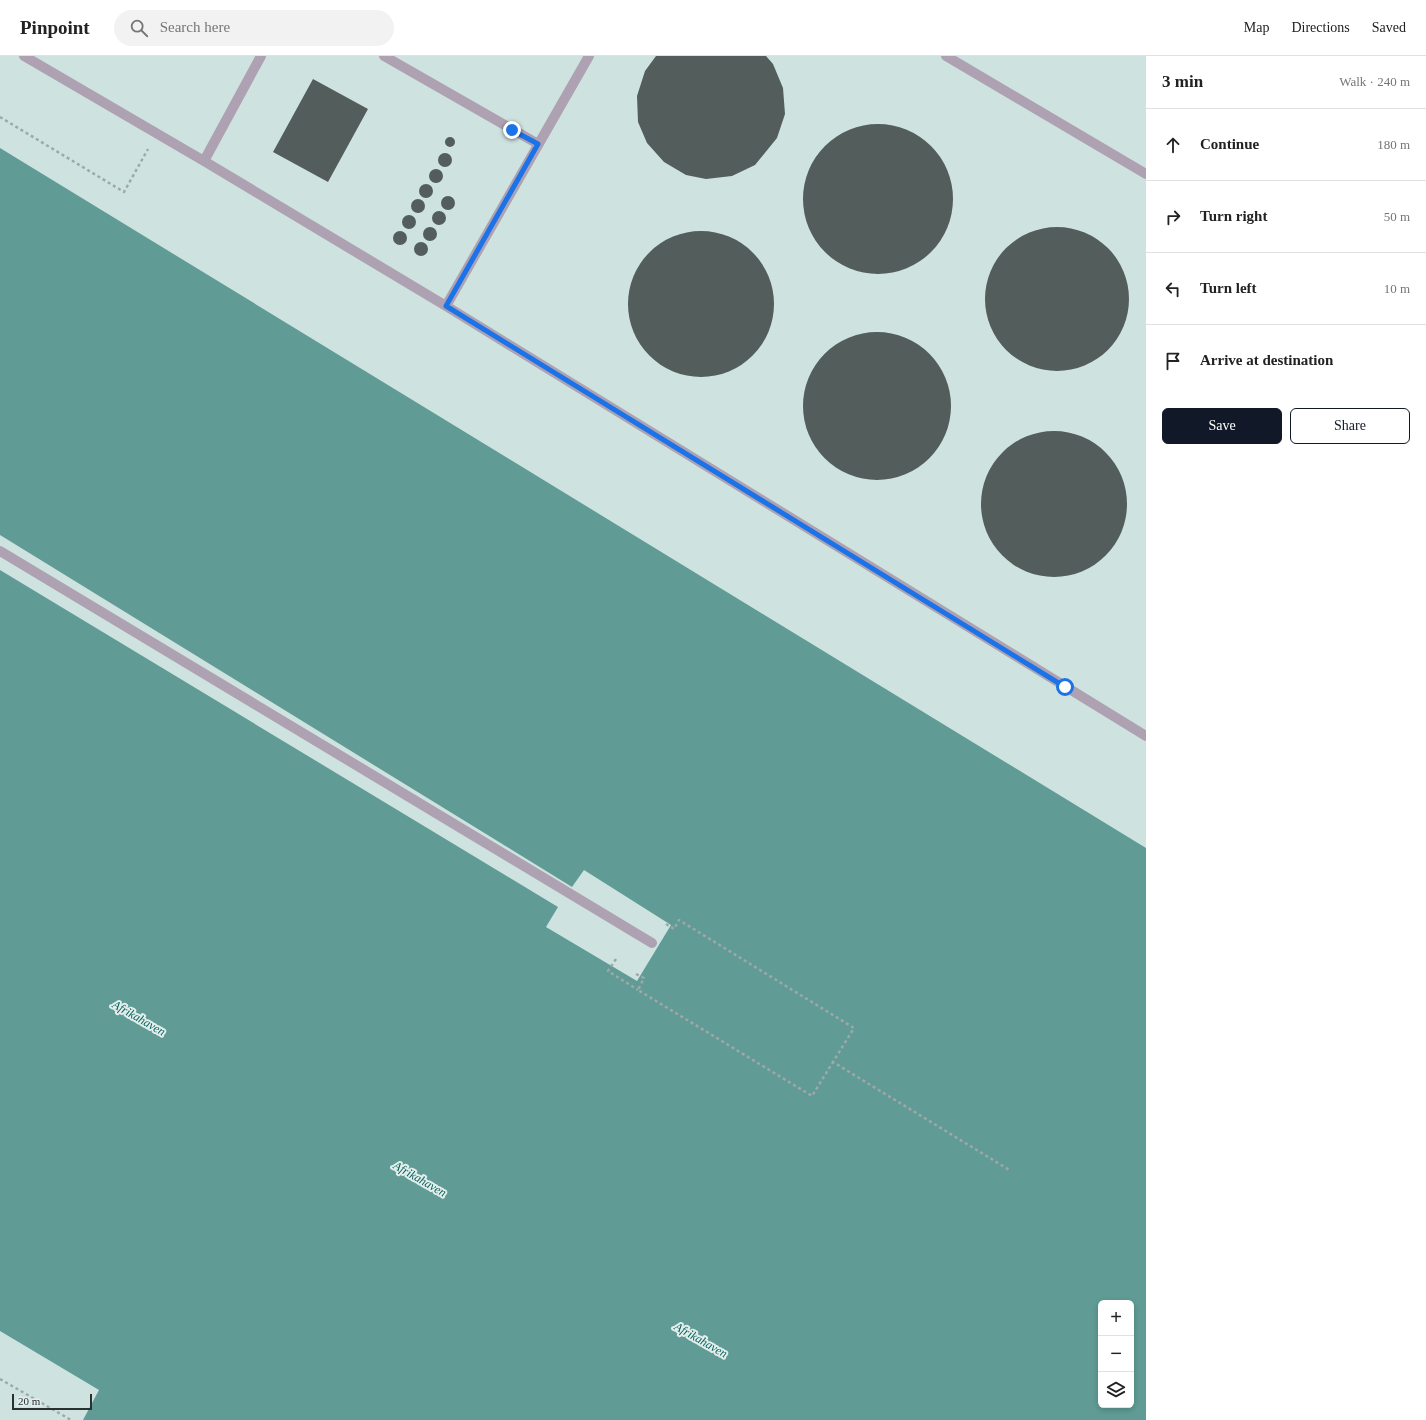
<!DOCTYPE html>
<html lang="en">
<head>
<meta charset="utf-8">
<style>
  :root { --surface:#fff; --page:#f2f2f2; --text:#222; --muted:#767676; --line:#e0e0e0; --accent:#111827 }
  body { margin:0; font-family:Georgia,serif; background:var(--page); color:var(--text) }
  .controls { position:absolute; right:12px; bottom:12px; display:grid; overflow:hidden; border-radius:6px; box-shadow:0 2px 6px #0003 }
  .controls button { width:36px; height:36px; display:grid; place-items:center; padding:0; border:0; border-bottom:1px solid var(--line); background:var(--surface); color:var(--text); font:20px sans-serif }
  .scale { position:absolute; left:12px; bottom:10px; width:80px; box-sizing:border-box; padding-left:4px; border:2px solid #2a2f2f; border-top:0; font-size:11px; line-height:14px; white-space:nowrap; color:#2a2f2f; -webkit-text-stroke:3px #e1eeec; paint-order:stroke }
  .stop { position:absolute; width:12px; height:12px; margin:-9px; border:3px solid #1a73e8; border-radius:50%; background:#fff }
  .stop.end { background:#1a73e8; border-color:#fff; box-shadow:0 1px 4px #0008 }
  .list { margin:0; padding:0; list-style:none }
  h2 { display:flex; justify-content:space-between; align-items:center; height:52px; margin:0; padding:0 16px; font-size:17px }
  h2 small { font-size:13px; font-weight:400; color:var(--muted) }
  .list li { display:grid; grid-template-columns:26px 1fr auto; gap:12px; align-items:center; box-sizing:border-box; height:72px; padding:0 16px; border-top:1px solid var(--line) }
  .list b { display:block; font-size:15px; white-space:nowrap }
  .list em { font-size:13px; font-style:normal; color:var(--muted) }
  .actions { display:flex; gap:8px; padding:12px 16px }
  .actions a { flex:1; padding:9px 0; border:1px solid var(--accent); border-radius:6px; text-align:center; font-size:14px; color:var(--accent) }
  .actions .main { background:var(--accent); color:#fff }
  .icon { flex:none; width:22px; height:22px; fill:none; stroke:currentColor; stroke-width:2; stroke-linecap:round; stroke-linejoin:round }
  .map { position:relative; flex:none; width:1146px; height:1364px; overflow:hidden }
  header { display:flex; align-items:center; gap:24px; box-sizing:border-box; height:56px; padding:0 20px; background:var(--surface); border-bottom:1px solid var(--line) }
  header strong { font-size:19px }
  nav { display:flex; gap:22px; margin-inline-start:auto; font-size:14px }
  .search { width:280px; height:36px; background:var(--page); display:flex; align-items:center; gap:10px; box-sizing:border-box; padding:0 14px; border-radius:22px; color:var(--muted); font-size:15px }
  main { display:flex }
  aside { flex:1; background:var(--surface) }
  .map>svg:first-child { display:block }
</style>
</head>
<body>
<header>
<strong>Pinpoint</strong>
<div class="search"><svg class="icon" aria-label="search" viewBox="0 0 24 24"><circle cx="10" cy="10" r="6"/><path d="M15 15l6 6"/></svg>Search here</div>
<nav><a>Map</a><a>Directions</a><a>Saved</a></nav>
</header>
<main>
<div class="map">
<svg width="1146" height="1364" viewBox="0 0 1146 1364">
  <rect width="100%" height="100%" fill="#e1eeec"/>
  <path fill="#cee3e0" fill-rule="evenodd" d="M0,0h1146v1364h-1146zM1101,1247h30v102h-30z"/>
  <path fill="#609c95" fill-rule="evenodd" d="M0,92l1146,700v572h-1063l16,-30 -99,-59v-761l558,337 -12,20 91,54 34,-56 -87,-55 -12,17 -572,-352zM1101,1247h30v102h-30z"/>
  <path fill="#535e5c" d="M656,0h110l7,8 10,24 2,26 -8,24 -22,27 -23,11 -26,3 -20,-4 -22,-13 -17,-19 -9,-21 -1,-26 8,-25z
    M313,23l55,30 -40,73 -55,-30z
    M803 143a75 75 0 1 1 150 0a75 75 0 1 1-150 0Z
    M445 86a5 5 0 1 1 10 0a5 5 0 1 1-10 0Z
    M438 104a7 7 0 1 1 14 0a7 7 0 1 1-14 0Z
    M429 120a7 7 0 1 1 14 0a7 7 0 1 1-14 0Z
    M419 135a7 7 0 1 1 14 0a7 7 0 1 1-14 0Z
    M441 147a7 7 0 1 1 14 0a7 7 0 1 1-14 0Z
    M411 150a7 7 0 1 1 14 0a7 7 0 1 1-14 0Z
    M432 162a7 7 0 1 1 14 0a7 7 0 1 1-14 0Z
    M402 166a7 7 0 1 1 14 0a7 7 0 1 1-14 0Z
    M423 178a7 7 0 1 1 14 0a7 7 0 1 1-14 0Z
    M985 243a72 72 0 1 1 144 0a72 72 0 1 1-144 0Z
    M393 182a7 7 0 1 1 14 0a7 7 0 1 1-14 0Z
    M628 248a73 73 0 1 1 146 0a73 73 0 1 1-146 0Z
    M414 193a7 7 0 1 1 14 0a7 7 0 1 1-14 0Z
    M803 350a74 74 0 1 1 148 0a74 74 0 1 1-148 0Z
    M981 448a73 73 0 1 1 146 0a73 73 0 1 1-146 0Z"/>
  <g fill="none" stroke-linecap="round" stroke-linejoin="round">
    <path stroke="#9ea8a7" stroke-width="2.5" stroke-dasharray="3 3" stroke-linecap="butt" d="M0,61l124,75 24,-43
      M666,868l8,5 5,-9 175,108 -21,34 178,109
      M616,903l-8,12 30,19
      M636,918l8,4 -6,12 174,106 21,-34
      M0,1323l71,41"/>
    <path stroke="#aea1b2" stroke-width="10" d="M24,0l180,105 242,145 700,430
      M384,0l154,88
      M946,0l200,118
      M204,105l57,-105
      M446,250l143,-250
      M0,495l652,392"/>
  </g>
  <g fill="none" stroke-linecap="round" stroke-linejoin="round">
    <path stroke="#1a73e8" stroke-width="5" d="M512,74l26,14 -92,162 619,381"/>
  </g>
  <g text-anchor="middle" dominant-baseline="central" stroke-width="4" stroke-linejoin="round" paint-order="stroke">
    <g font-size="12" font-style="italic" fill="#085f59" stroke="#e1eeec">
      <text transform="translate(139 962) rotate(30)">Afrikahaven</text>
      <text transform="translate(420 1123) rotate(30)">Afrikahaven</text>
      <text transform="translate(701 1284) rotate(30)">Afrikahaven</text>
    </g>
  </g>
</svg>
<div class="controls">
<button>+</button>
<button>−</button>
<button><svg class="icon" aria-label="layers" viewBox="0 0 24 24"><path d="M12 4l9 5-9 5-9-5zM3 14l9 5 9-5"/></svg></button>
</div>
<div class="scale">20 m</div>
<div class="stop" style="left:1065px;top:631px"></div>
<div class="stop end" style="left:512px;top:74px"></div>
</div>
<aside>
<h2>3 min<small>Walk · 240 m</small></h2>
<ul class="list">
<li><svg class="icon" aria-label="ahead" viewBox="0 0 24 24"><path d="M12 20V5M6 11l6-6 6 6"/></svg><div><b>Continue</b></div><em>180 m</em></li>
<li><svg class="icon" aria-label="right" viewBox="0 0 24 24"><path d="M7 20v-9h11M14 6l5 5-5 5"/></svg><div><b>Turn right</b></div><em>50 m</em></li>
<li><svg class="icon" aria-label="left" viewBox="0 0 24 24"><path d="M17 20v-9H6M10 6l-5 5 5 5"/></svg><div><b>Turn left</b></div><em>10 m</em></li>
<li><svg class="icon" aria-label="arrive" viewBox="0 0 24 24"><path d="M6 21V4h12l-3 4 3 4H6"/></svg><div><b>Arrive at destination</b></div></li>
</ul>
<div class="actions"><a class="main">Save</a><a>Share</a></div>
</aside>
</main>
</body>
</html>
